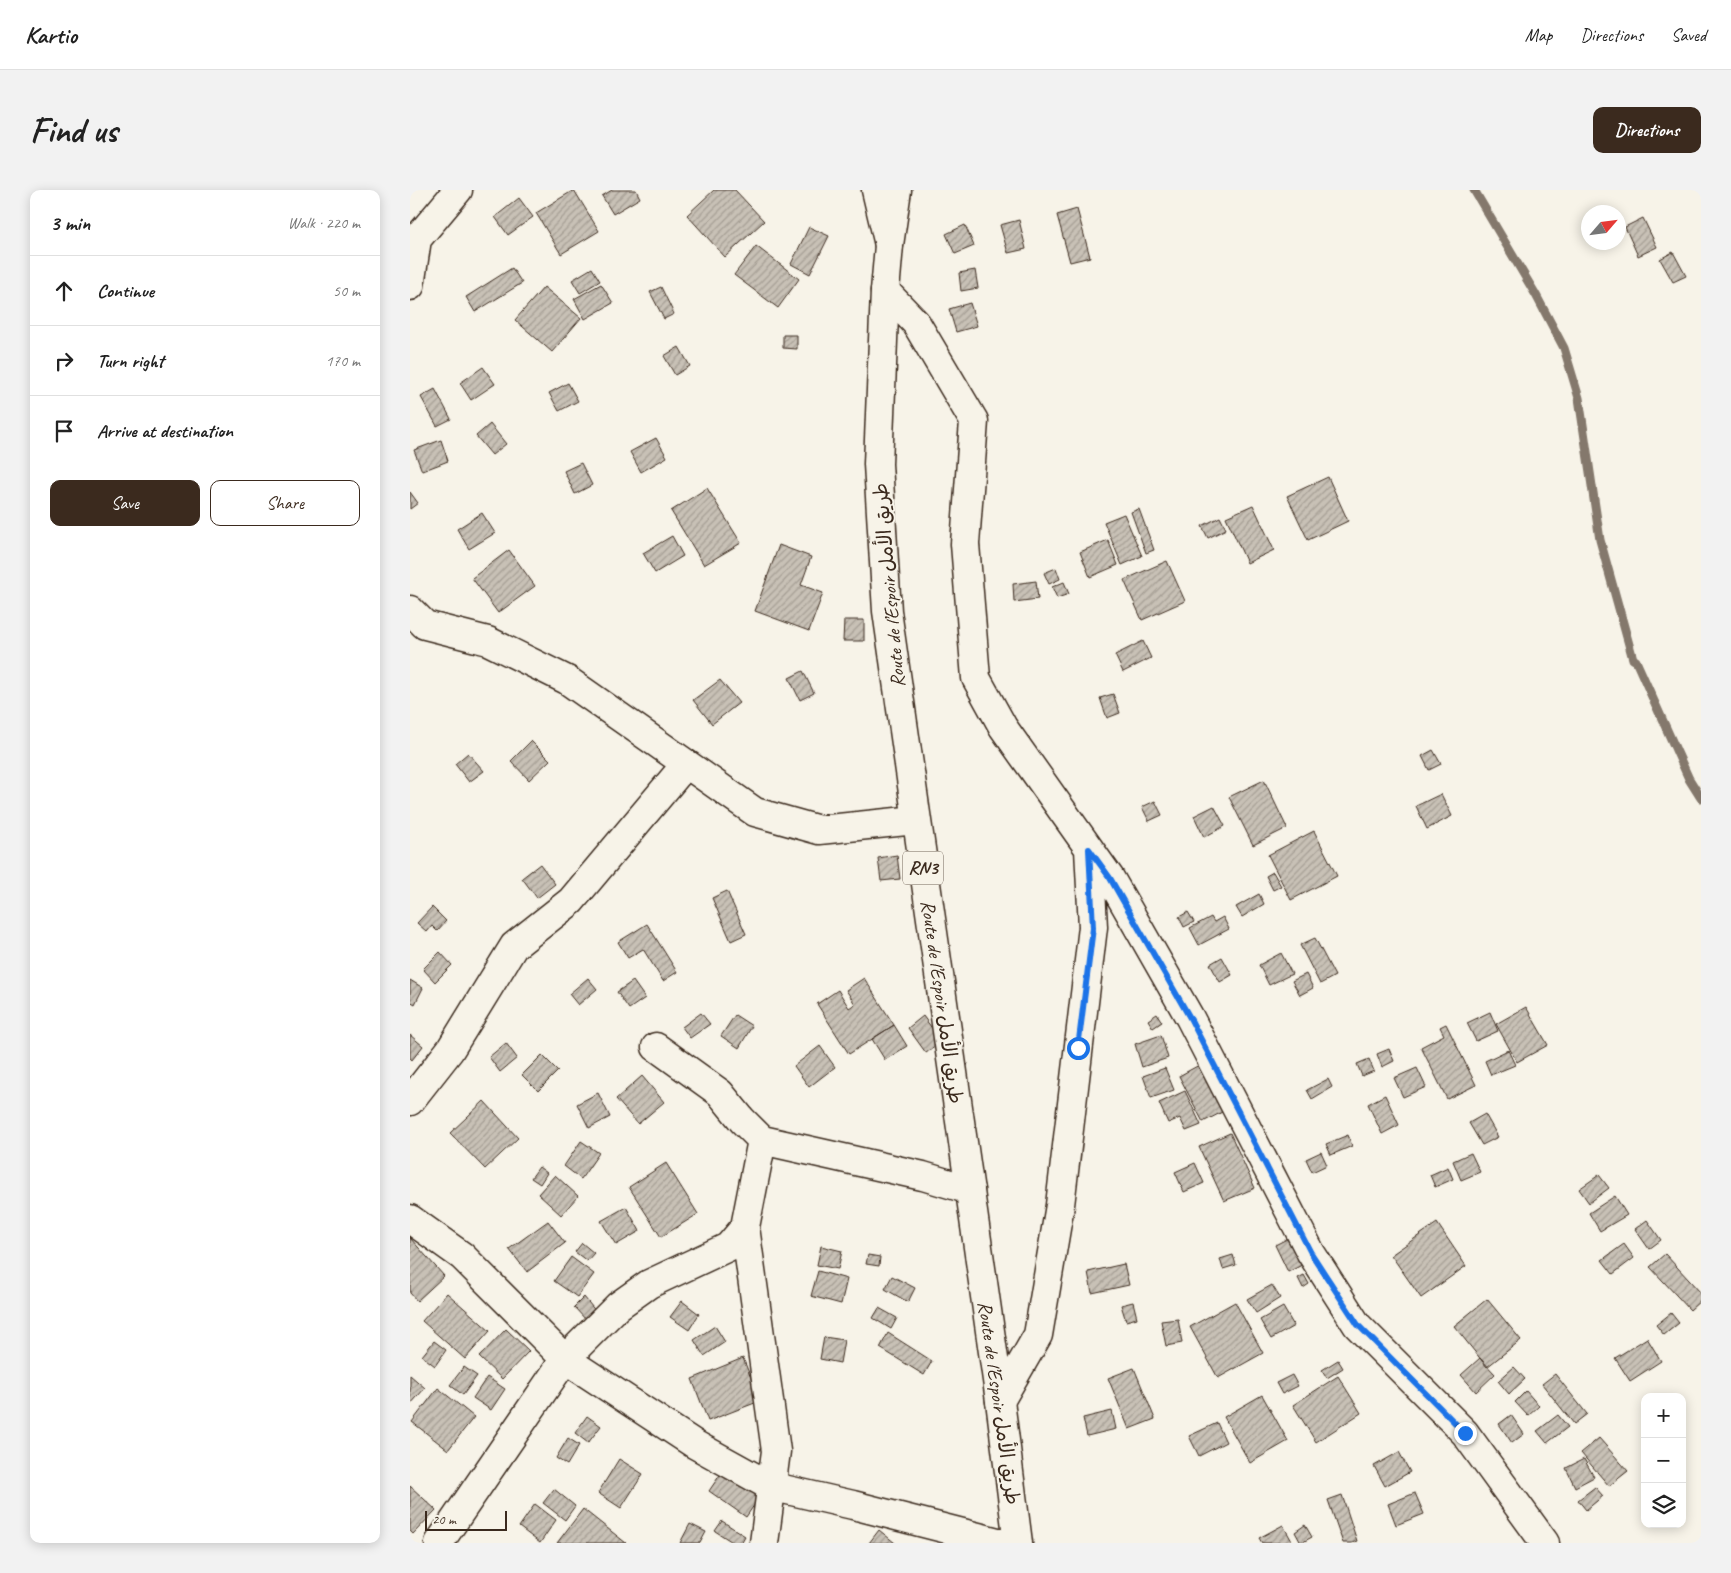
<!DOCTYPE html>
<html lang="en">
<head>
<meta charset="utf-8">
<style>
  :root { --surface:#fff; --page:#f2f2f2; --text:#222; --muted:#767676; --line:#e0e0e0; --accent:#3b2a1e }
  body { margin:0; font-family:Caveat,"Playpen Sans Arabic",sans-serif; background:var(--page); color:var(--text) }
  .controls { position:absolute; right:15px; bottom:15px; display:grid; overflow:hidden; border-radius:10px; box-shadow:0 2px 12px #0003 }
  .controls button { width:45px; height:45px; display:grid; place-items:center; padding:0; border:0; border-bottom:1px solid var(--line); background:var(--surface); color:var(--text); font:25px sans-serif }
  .compass { position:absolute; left:1171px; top:15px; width:45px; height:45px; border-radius:50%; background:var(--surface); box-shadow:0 2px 12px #0003; rotate:62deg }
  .scale { position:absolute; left:15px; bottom:12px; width:82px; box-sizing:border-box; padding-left:5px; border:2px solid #3b2a1e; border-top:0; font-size:14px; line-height:18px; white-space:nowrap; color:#3b2a1e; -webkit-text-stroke:4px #f7f3e8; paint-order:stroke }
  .stop { position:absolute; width:15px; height:15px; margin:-11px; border:4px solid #1a73e8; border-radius:50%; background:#fff }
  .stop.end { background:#1a73e8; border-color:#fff; box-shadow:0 1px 5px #0008 }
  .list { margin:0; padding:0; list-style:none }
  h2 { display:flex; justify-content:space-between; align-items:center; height:65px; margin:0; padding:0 20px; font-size:21px }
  h2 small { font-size:16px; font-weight:400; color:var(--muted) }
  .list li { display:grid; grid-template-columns:32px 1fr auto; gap:15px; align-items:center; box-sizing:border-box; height:70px; padding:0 20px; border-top:1px solid var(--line) }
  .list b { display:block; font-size:19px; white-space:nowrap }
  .list em { font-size:16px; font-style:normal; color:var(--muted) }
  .actions { display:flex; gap:10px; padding:15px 20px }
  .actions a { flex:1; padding:11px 0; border:1px solid var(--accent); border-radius:10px; text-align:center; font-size:18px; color:var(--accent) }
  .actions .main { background:var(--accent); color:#fff }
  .icon { flex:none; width:28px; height:28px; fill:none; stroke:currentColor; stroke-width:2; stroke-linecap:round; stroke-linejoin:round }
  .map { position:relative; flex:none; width:1291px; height:1353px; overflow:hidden; border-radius:10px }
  header { display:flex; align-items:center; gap:30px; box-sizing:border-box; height:70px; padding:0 25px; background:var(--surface); border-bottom:1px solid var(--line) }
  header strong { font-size:24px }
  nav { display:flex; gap:28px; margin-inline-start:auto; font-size:18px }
  .intro { display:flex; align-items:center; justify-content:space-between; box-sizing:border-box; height:120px; padding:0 30px }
  h1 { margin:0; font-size:35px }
  .button { padding:12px 22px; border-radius:10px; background:var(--accent); color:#fff; font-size:18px; font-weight:700 }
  main { display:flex; gap:30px; padding:0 30px }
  aside { flex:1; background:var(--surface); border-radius:10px; box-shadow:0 2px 12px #0003 }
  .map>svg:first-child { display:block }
</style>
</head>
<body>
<header>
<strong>Kartio</strong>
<nav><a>Map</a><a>Directions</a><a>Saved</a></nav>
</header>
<div class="intro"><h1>Find us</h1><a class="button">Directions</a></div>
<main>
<aside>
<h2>3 min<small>Walk · 220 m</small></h2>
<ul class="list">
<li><svg class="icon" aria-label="ahead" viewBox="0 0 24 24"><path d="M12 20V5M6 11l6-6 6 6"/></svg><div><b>Continue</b></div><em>50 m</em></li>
<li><svg class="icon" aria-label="right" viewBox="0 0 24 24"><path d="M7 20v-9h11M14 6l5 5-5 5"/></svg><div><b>Turn right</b></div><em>170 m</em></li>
<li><svg class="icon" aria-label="arrive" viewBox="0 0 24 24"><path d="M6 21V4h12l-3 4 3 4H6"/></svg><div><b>Arrive at destination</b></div></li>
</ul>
<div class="actions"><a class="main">Save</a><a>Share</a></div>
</aside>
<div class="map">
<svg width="1291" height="1353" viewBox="0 0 1291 1353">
  <defs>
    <pattern id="building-hatch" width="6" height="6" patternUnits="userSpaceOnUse" patternTransform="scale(1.25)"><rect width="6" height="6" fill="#c8c1b6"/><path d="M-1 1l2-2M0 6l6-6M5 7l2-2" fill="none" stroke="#a49d93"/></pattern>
  </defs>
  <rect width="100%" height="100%" fill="#f7f3e8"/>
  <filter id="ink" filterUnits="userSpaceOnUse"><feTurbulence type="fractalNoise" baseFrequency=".02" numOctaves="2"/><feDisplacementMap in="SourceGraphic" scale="10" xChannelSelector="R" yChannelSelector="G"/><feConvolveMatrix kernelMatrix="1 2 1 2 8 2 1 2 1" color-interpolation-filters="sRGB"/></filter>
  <g filter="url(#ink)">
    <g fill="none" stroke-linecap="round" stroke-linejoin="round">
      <path stroke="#84786c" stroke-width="9" d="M1064,0l62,105 28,53 15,50 21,142 33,119 3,2 53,118 12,19"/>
    </g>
    <path fill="url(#building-hatch)" stroke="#3b2a1e" d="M164,0l25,41 -38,23 -25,-41z
      M202,0h24l4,8 -27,16 -11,-18z
      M304,0h21l29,31 -39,36 -38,-42z
      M109,8l14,19 -25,18 -13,-18z
      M667,19l13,48 -20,5 -13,-47z
      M1233,28l14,29 -19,9 -13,-29z
      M609,30l7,29 -18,4 -8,-28z
      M555,35l9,21 -19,8 -9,-20z
      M399,37l20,9 -19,38 -19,-10z
      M346,56l43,33 -21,29 -44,-33z
      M1263,62l13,24 -13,6 -13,-23z
      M102,78l10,15 -47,29 -9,-15z
      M182,78l8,13 -20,12 -8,-13z
      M565,80l3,18 -17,3 -2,-18z
      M191,94l12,19 -28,16 -11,-20z
      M134,97l37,31 -29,34 -37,-32z
      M251,97l13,27 -10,5 -14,-27z
      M560,113l7,23 -21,6 -7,-23z
      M373,145h14v14l-14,-1z
      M269,157l11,19 -15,9 -11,-19z
      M73,177l12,17 -24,16 -11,-17z
      M158,193l10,18 -19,10 -10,-18z
      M25,199l16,30 -14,7 -16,-29z
      M80,234l16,20 -14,11 -16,-19z
      M246,248l11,19 -26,15 -11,-20z
      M31,250l7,21 -26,10 -8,-21z
      M171,273l11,22 -17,9 -11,-23z
      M918,287l20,44 -40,19 -21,-44z
      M297,298l34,55 -37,22 -33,-54z
      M0,302l8,11 -8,6z
      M843,315l21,45 -27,13 -21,-46z
      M729,319l15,41 -8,3 -15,-41z
      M72,323l13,20 -26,16 -12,-20z
      M714,324l18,42 -20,9 -18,-43z
      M810,327l6,12 -18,9 -6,-12z
      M262,346l11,20 -28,17 -12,-20z
      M698,350l10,25 -28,12 -10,-25z
      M369,355l32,12 -10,28 22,8 -14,38 -54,-20z
      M99,360l26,36 -37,27 -26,-35z
      M757,371l18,40 -43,19 -18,-40z
      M646,378l4,11 -11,5 -5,-11z
      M626,391l2,18 -24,3 -1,-18z
      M654,392l5,12 -12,4 -5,-11z
      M434,430h20v21h-21z
      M733,451l8,17 -28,14 -8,-17z
      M393,481l11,22 -14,7 -11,-22z
      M310,490l19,23 -27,21 -19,-24z
      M703,504l7,19 -13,5 -7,-20z
      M121,551l19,19 -21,20 -18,-19z
      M1023,560l8,14 -12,6 -7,-14z
      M58,563l16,18 -15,11 -14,-18z
      M854,590l23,48 -34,17 -24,-48z
      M1031,604l11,22 -25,13 -11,-23z
      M745,611l7,14 -13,6 -7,-14z
      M804,616l11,20 -21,11 -10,-21z
      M904,641l23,45 -46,24 -23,-45z
      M487,665l3,24 -19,2 -3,-23z
      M130,674l15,20 -18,14 -15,-20z
      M863,682l8,14 -8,4 -7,-14z
      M317,701l19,43 -15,7 -19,-43z
      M849,704l5,10 -22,13 -6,-10z
      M22,717l14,14 -9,10 -5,-5 -5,6 -10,-9z
      M778,722l6,10 -10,5 -5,-10z
      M801,727l3,5 9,-5 6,12 -30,16 -9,-17z
      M237,734l30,48 -14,9 -20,-32 -15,9 -10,-16z
      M905,748l20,38 -15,8 -20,-39z
      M30,762l12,13 -17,17 -12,-13z
      M871,763l11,21 -23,11 -10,-20z
      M812,767l10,18 -12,7 -10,-18z
      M896,784l7,14 -13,7 -8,-14z
      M178,788l9,11 -19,16 -9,-11z
      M454,788l30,47 -45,29 -32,-50 21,-14 11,18 6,-4 -9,-14z
      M0,790l13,8 -8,16 -5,-3z
      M223,791l12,17 -16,11 -12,-17z
      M1116,817l22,38 -31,17 -21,-38z
      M1080,822l8,19 -22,10 -9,-18z
      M291,823l9,11 -20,14 -8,-11z
      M747,824l5,8 -9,6 -5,-8z
      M325,825l17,11 -13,22 -18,-12z
      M513,826l19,26 -16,11 -18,-25z
      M1036,834l30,61 -29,14 -26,-52 23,-12 -4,-8z
      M484,835l13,21 -22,14 -13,-21z
      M0,845l13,11 -11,14 -2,-2z
      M751,845l7,23 -26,9 -7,-23z
      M96,853l11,15 -17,14 -11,-15z
      M410,856l15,21 -26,20 -15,-21z
      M979,859l5,12 -12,6 -5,-13z
      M1098,860l7,15 -24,10 -6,-14z
      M132,865l16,16 -20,20 -16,-16z
      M959,869l5,12 -12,5 -5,-12z
      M791,874l25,46 -23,12 -24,-46z
      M755,878l9,22 -23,8 -8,-22z
      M1007,878l9,19 -23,10 -9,-19z
      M232,886l22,26 -26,22 -22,-25z
      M918,889l4,8 -20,12 -5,-9z
      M775,901l16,34 -15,6 -6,-13 -12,5 -9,-20z
      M188,903l12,24 -21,11 -12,-24z
      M975,905l14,30 -17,9 -14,-30z
      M74,911l34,37 -33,31 -35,-36z
      M1075,924l13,23 -16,8 -13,-22z
      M820,943l25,55 -31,13 -25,-54z
      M938,945l4,11 -21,9 -5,-11z
      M171,951l18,12 -18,26 -17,-13z
      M911,962l6,13 -15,7 -6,-13z
      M1061,963l9,19 -19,8 -8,-19z
      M256,973l32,51 -37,23 -32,-50z
      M785,973l9,20 -20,9 -9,-20z
      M129,977l8,6 -7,11 -9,-6z
      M1038,977l5,12 -18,8 -5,-12z
      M145,985l23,21 -17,19 -23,-21z
      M1189,985l10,13 -20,15 -10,-14z
      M1205,1006l12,19 -27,16 -11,-18z
      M216,1017l14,24 -24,14 -15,-24z
      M1237,1030l14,20 -12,9 -14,-20z
      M138,1031l17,22 -38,29 -18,-23z
      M1027,1033l29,43 -45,32 -30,-43z
      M0,1048l34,38 -27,25 -7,-8z
      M879,1048l13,27 -14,7 -13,-27z
      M172,1053l12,10 -7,8 -12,-9z
      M1214,1054l10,14 -21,16 -11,-14z
      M411,1056l21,5 -4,18 -21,-4z
      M1255,1064l36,39v7l-11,10 -40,-43z
      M458,1065l12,2 -1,9 -13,-2z
      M823,1065l3,10 -13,4 -3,-10z
      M161,1067l23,17 -17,23 -23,-16z
      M714,1074l5,21 -37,8 -4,-21z
      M408,1081l29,8 -6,25 -30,-8z
      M894,1085l5,9 -6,4 -5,-10z
      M482,1086l23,12 -7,14 -23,-13z
      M862,1095l8,13 -24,15 -9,-14z
      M37,1103l43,38 -25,28 -43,-38z
      M174,1107l13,16 -10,8 -13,-14z
      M1077,1109l34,41 -34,27 -33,-41z
      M272,1111l17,13 -10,16 -19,-13z
      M723,1112l4,16 -11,3 -5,-16z
      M825,1112l28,51 -45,25 -28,-51z
      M873,1117l11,19 -23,13 -11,-19z
      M469,1118l18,10 -6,11 -18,-11z
      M1261,1123l8,10 -15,12 -8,-10z
      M768,1129l4,24 -16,3 -5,-25z
      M305,1136l10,16 -21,14 -10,-16z
      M96,1139l23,22 -27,28 -23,-22z
      M478,1143l44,28 -8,14 -44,-27z
      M414,1147l20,3 -4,23 -20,-4z
      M1237,1148l14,23 -31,20 -15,-23z
      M24,1151l12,9 -11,16 -13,-10z
      M333,1168l17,43 -52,20 -16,-42z
      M1070,1168l15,16 -19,18 -15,-17z
      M928,1170l5,8 -16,10 -5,-8z
      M54,1177l13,9 -14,19 -13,-10z
      M1104,1177l11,12 -16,15 -11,-13z
      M724,1178l21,51 -26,10 -21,-51z
      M1145,1184l32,40 -13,10 -32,-40z
      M0,1185l15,13 -15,17z
      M882,1185l6,11 -16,8 -6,-11z
      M928,1186l23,37 -45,29 -23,-37z
      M77,1187l18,12 -14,21 -18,-12z
      M28,1198l36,29 -26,33 -36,-28z
      M1116,1201l13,15 -11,10 -13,-14z
      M852,1205l26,46 -38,22 -26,-46z
      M702,1221l4,18 -29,7 -4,-18z
      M1101,1225l13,19 -12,9 -13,-19z
      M1148,1225l10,12 -21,16 -10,-12z
      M177,1226l14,10 -13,17 -13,-10z
      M807,1233l9,19 -27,14 -10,-20z
      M158,1248l11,7 -12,20 -11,-7z
      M1189,1248l29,33 -19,15 -28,-33z
      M989,1262l11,20 -25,14 -11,-20z
      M209,1269l24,15 -22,34 -23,-15z
      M1174,1269l10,18 -19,10 -9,-19z
      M316,1276l37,26 -17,25 -37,-26z
      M0,1296l26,24 -23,24 -3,-3z
      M1185,1297l8,9 -17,14 -8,-10z
      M144,1299l21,17 -10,14 -22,-17z
      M1005,1303l9,21 -28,11 -8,-21z
      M932,1305l15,46 -5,2h-9l-15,-43z
      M125,1314l21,16 -16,23 -21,-16z
      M173,1319l43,34h-69z
      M312,1331l23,15 -4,7h-7l-19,-12z
      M280,1334l16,8 -6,11h-20z
      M873,1335l10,18h-31l-3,-5z
      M895,1335l7,12 -11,6 -6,-11z
      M469,1340l16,13h-26z"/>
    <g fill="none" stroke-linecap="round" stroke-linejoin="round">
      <g stroke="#3b2a1e" stroke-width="31">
        <path id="street" d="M466,0l13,55
          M0,96l7,-47 41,-49
          M475,101l31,32 58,98 -9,123 11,134 27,49 107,151 80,140 121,235 46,72 108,108 80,110
          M0,420l15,15 63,16 79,39 188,132 64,18 97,-10
          M246,857l64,46 22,27 20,20 161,36 47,14
          M0,911l40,-51 64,-104 57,-45 115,-137
          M352,950l-17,87 31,224 -12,92
          M0,1029l52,37 103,103 131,86 74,41 83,19 149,38
          M590,1211l38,-66 22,-130 33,-278 -4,-78
          M29,1353l126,-184 53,-53 31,-22 79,-37 17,-20"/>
      </g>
      <g stroke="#3b2a1e" stroke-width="31">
        <path id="highway" d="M487,0l-8,55 -4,46 -7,173 9,147 113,790 18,142"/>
      </g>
      <use href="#street" stroke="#f7f3e8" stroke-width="28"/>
      <use href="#highway" stroke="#f7f3e8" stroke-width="28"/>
    </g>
  </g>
  <g fill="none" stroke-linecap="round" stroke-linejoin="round" filter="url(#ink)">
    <path stroke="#1a73e8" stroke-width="6" d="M668,858l15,-120 -4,-79 21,29 80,140 121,235 47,72 107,108"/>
  </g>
  <g text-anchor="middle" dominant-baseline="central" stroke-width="4" stroke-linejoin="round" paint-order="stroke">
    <rect fill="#f7f3e8" stroke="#73665b" stroke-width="1" x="493" y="661.5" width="40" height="33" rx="4"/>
    <g font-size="19" font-weight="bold" fill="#3b2a1e">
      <text x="513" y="678">RN3</text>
    </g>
    <g font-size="20" fill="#3b2a1e" stroke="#f7f3e8">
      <text transform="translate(479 395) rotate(-95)">Route de l’Espoir طريق الأمل</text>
      <text transform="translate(532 812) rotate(82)">Route de l’Espoir طريق الأمل</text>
      <text transform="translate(589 1213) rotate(82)">Route de l’Espoir طريق الأمل</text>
    </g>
  </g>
</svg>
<div class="controls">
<button>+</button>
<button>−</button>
<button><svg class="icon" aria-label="layers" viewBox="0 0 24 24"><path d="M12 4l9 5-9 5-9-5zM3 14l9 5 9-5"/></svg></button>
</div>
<svg class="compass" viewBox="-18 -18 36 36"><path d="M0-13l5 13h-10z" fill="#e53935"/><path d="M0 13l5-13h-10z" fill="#767676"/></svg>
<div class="scale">20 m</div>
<div class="stop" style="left:668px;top:858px"></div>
<div class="stop end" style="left:1055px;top:1243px"></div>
</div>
</main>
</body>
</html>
